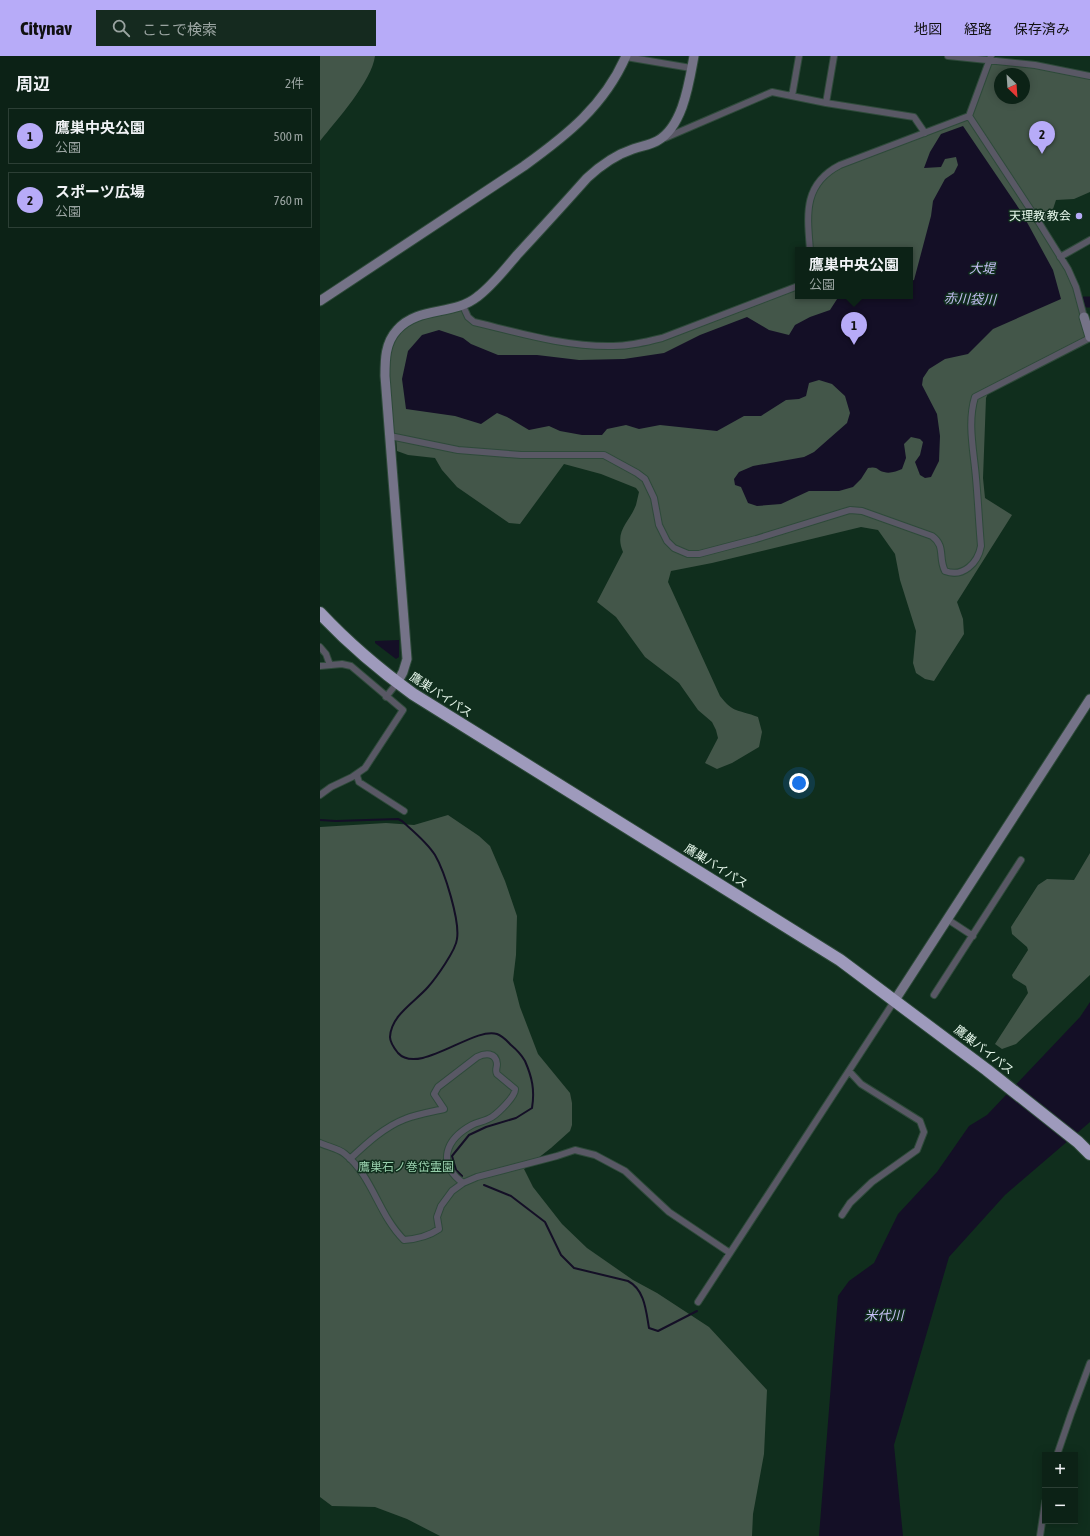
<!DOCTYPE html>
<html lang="ja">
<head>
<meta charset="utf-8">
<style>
  :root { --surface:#0c2216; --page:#152a1f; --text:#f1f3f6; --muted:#9aa4a1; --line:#2c3f35; --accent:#b7abf8 }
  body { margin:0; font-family:"Asap Condensed","Noto Sans JP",sans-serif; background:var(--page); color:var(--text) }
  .controls { position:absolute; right:12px; bottom:12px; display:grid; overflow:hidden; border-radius:0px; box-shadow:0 2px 10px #0003 }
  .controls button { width:36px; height:36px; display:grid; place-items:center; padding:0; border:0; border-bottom:1px solid var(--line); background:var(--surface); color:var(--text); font:20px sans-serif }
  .compass { position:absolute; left:674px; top:12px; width:36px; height:36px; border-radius:50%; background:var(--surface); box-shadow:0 2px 10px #0003; rotate:155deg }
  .you { position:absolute; left:479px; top:727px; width:14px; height:14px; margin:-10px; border:3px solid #fff; border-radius:50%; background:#1a73e8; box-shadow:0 0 0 6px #1a73e833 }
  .badge { display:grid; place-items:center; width:26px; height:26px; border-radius:50%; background:var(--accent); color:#111; font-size:13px; font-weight:700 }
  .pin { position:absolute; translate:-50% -33px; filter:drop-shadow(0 1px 2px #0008) }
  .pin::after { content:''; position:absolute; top:21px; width:14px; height:12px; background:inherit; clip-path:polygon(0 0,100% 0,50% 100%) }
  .popup { position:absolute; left:475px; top:191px; width:118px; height:52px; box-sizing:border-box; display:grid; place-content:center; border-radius:0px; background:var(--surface); filter:drop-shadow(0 1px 3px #0005); font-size:13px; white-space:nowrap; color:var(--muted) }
  .popup b { font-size:15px; color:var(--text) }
  .popup::after { content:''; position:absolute; left:50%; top:100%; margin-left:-8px; border:8px solid transparent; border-top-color:var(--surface) }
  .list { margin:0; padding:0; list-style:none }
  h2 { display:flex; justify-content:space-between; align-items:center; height:52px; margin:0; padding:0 16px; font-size:17px }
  h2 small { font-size:13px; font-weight:400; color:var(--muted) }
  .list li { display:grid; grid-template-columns:26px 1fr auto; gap:12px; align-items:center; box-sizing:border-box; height:56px; margin:0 8px 8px; padding:0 8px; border:1px solid var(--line); border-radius:0px }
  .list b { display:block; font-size:15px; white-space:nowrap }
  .list p { margin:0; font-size:13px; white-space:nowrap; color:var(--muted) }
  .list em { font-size:13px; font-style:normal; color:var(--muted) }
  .icon { flex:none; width:22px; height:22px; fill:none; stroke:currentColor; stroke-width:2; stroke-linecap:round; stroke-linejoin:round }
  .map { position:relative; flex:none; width:770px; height:1480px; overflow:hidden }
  header { display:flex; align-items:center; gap:24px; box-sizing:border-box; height:56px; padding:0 20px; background:var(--accent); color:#111 }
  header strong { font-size:19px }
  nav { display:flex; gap:22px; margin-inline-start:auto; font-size:14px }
  .search { width:280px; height:36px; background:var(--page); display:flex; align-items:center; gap:10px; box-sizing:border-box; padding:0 14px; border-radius:0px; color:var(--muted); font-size:15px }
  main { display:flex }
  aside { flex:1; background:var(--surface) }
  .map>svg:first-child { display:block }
</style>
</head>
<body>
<header>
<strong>Citynav</strong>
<div class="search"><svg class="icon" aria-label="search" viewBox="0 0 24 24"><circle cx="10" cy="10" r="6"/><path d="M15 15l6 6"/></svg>ここで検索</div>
<nav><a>地図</a><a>経路</a><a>保存済み</a></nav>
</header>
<main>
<aside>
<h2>周辺<small>2件</small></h2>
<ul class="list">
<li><span class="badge">1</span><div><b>鷹巣中央公園</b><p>公園</p></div><em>500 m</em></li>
<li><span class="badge">2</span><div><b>スポーツ広場</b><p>公園</p></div><em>760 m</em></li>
</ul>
</aside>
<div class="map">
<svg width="770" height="1480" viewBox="0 0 770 1480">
  <rect width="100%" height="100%" fill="#102e1d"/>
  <path fill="#435649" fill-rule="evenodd" d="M0,0h55c-3,25 -39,65 -55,85z
    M670,3l100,17v116l-16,7 -18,1 -6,18 -10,6 28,45 22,68 -100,52 -4,9 -3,80 2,20 27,17 -55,87 6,17 1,15 -30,47 -9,-2 -9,-6 -3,-10 3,-32 -16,-51 -5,-26 -17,-24 -17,-3 -149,36 -41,8 -3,11 52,114c14,18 18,13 38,21l4,15 -3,15 -27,16 -15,6 -12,-6 13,-25 -2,-8 -4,-8 -14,-12 -19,-27 -34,-26 -29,-40 -19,-15 26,-50c-9,-21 6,-29 13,-47 1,-4 2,-9 3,-13l-3,-4 -35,-14 -37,-10 -44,60 -11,-1 -52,-36 -15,-17 -7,-12 -27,-3 -11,-4 -1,-14 -6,-1 -4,-83 21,-32 56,-15 11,16 116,24 55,-4 153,-56v10h112v-46h-100v-53l23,-28 136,-52zM680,18h24v24h-24z
    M128,759l31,21 11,10 15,35 12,35 -1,39 -3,25 7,27 18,47 32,39 2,10v22l-2,6 -19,17 -27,21 9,18 29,37 25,24 46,32 24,13 52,34 58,63 -3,64 -11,60 -1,22h-312l-33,-17 -32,-12 -43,-1 -12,-9v-670l66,-4 28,2z
    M770,797v122l-74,69 -14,5 -7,-5 33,-51 -2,-7 -13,-8 -1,-3 16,-25 -1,-3 -15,-13 -1,-7 27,-42 9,-6 27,1z"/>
  <path fill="#140f26" d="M643,70l59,87 31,57 8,29 -68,30 -25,25 -23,5 -16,10 -6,9 -1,7 15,29 3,22 -1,25 -8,16 -6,1 -5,-3 -5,-13 5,-7 3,-13 -3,-3 -9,-2 -7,7 2,14 -4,11c-5,2 -12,5 -18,3 -8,-2 -5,-6 -16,-4l-7,11 -8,8 -14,4h-30l-28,13 -24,2 -9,-3 -7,-16 -6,-2 -1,-6 5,-7 14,-6 51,-9 10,-5 33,-29 3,-10 -5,-17 -13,-12 -13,-4 -10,3 -3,13 -7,3 -13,1 -25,16h-17l-27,15 -57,-6 -21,4 -13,-4 -19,4 -5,6h-20l-22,-4 -11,-5 -20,4 -22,-13 -10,-4 -16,11 -26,-8 -49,-7 -4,-30 6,-28 14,-16 17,-5 24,8 8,6 27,11h39l42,5 45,-1 40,-6 36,-18 47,-18 22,13 20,5 6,-10 15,-8 20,-7 9,-14h71v-15l4,-1 17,-64 2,-15 12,-22 9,-6 4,-8 -2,-8 -11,2 -4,8 -17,1 6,-16 11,-18z
    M79,584v17l-3,2 -21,-16v-2z
    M770,946v120l-85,73 -56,62 -55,188 9,91h-84l19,-240 11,-15 25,-18 24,-49 39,-42 32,-46 18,-11 93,-98z"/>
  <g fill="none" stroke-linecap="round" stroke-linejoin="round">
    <path stroke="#140f26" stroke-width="2" d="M0,764l16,1 62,-2 4,2c11,10 25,21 33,34 10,17 25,66 22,84 -1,11 -21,39 -29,48 -13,15 -37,28 -38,50 0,6 4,11 8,16 21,23 76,-27 99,-19 6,2 10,7 14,11 6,5 10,9 14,16 7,16 10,29 7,47l-16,10 -30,9 -17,8 -17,21 4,14 6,6
      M164,1129l27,11 34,26 16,33 13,13 54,13c17,9 18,30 21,47l9,3 39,-20"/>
    <path stroke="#140f26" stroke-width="11" d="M763,246h7"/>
    <g stroke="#2e4a3a" stroke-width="8">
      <path id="street" d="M628,0l87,9 55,11
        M306,1l65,11
        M472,40l7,-40
        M506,47l8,-47
        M649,60l69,105 30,48 8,18 8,30
        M345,82l107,-46 54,11 88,14 11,16
        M490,194c-3,-36 -7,-66 30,-85l129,-49 22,-60
        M740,201l30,-17
        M143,250l5,11 6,5c46,11 92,25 139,24 17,0 33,-4 49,-8l136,-52
        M70,380l68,14 63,5h83l33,18 8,6 9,19 5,27 8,16 7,7 14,6h11l57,-15 94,-29 12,1 70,25c14,10 6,22 13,35 18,7 33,-8 36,-25 -2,-23 -3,-46 -5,-68 -2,-26 -9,-55 -1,-81l115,-59
        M0,591l6,7 4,11
        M0,610l22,-2 9,2 52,44 -38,58 -13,9 -21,10 -11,8
        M66,641l11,-14
        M38,717l-1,3 2,6 45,29
        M627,863l26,17
        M614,939l87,-135
        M0,1087c8,4 18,5 25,11 28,23 33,60 59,86 13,-1 25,-4 35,-11l-2,-12 4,-11 11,-15 11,-8 14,-6 80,-21 18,-6 20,5 30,16 44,41 61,41
        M30,1103c16,-15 34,-32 55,-40 12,-5 26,-7 39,-10l-10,-15 4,-7 39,-30c8,-4 19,-5 20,7 0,4 -2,6 0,10l18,15c1,7 -17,24 -23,28 -6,4 -14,5 -20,8 -26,14 -36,38 -9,58
        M522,1159l8,-12 22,-21 45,-32 7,-18 -4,-11 -59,-37 -12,-13
        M378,1246l197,-302
        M737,1399l14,-41 19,-51
        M720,1480l5,-34"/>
    </g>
    <g stroke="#2e4a3a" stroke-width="11">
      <path id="secondary" d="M0,245l204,-135c43,-31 80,-60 102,-110
        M764,261l6,20
        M77,627l6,-11 4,-13 -22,-283c0,-16 0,-33 12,-46 21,-24 56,-14 80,-33 15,-11 28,-28 40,-42 24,-26 47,-51 70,-77 14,-13 28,-23 46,-29 8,-3 17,-4 24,-8 26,-14 32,-58 37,-85
        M575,944l195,-301"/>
    </g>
    <g stroke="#2e4a3a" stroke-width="14">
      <path id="highway" d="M0,557c28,30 60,57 93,81l427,266 147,110 91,72 12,12"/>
    </g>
    <use href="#street" stroke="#595865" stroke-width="6"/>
    <use href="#secondary" stroke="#757388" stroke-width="9"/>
    <use href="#highway" stroke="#9e9abc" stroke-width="12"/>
  </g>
  <circle fill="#b7abf8" stroke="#102e1d" stroke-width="1.5" cx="759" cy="160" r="4"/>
  <g text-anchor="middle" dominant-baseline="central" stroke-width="3" stroke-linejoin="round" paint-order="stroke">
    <g font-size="12" fill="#e7f8ec" stroke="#102e1d" text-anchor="end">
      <text x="751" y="160">天理教 教会</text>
    </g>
    <g font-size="12" fill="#e7f8ec" stroke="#102e1d">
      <text transform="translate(121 639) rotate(33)">鷹巣バイパス</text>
      <text transform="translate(396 810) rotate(32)">鷹巣バイパス</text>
      <text transform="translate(664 994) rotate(38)">鷹巣バイパス</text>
    </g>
    <g font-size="12" fill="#99d0ad" stroke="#102e1d">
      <text x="86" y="1111">鷹巣石ノ巻岱霊園</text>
    </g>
    <g font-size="13" font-style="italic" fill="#c6bff5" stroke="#102e1d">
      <text x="662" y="212">大堤</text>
      <text transform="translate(650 243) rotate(2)">赤川袋川</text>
      <text x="564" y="1259">米代川</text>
    </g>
  </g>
</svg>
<div class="controls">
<button>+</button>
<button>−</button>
</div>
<svg class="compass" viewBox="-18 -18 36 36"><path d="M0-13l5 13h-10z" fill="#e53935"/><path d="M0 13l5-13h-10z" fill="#9aa4a1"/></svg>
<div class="you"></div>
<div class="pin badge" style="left:534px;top:289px">1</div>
<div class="popup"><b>鷹巣中央公園</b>公園</div>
<div class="pin badge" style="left:722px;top:98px">2</div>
</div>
</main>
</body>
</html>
